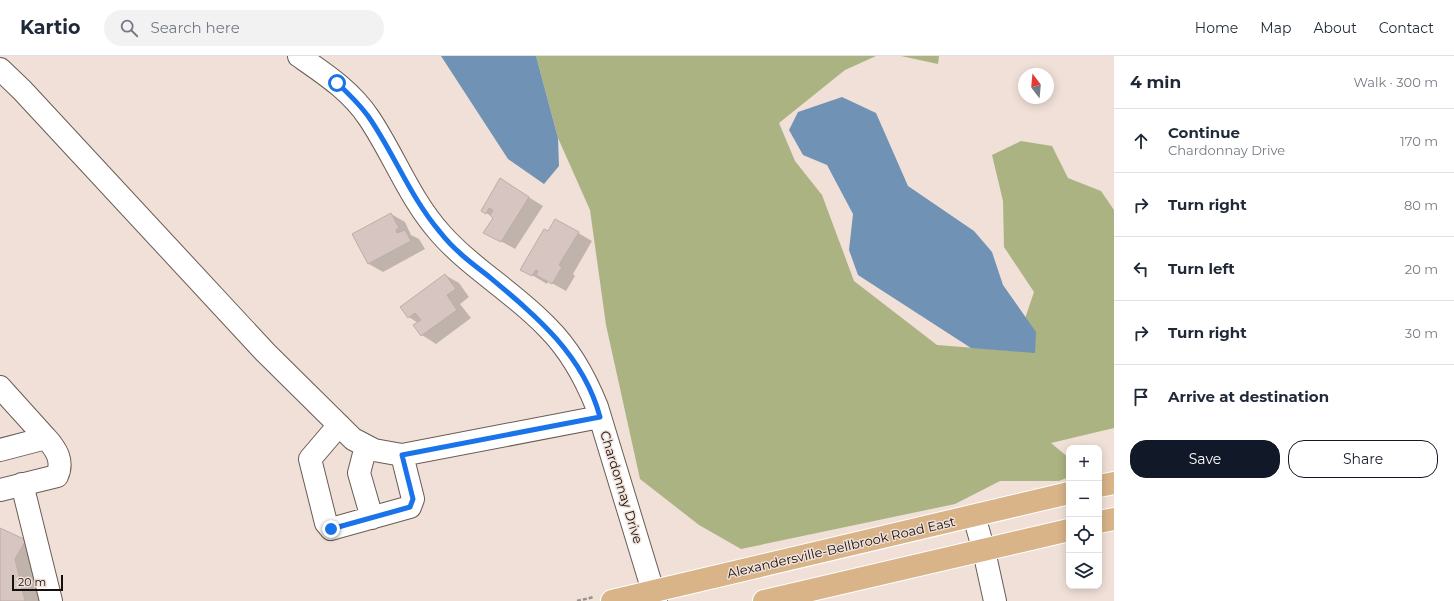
<!DOCTYPE html>
<html lang="en">
<head>
<meta charset="utf-8">
<style>
  :root { --surface:#fff; --page:#f2f2f3; --text:#1f2937; --muted:#747a83; --line:#e0e1e3; --accent:#111827 }
  body { margin:0; font-family:Montserrat,sans-serif; background:var(--page); color:var(--text) }
  .controls { position:absolute; right:12px; bottom:12px; display:grid; overflow:hidden; border-radius:8px; box-shadow:0 2px 10px #0003 }
  .controls button { width:36px; height:36px; display:grid; place-items:center; padding:0; border:0; border-bottom:1px solid var(--line); background:var(--surface); color:var(--text); font:20px sans-serif }
  .compass { position:absolute; left:1018px; top:12px; width:36px; height:36px; border-radius:50%; background:var(--surface); box-shadow:0 2px 10px #0003; rotate:344deg }
  .scale { position:absolute; left:12px; bottom:10px; width:51px; box-sizing:border-box; padding-left:4px; border:2px solid #15100d; border-top:0; font-size:11px; line-height:14px; white-space:nowrap; color:#15100d; -webkit-text-stroke:3px #f0e0d8; paint-order:stroke }
  .stop { position:absolute; width:12px; height:12px; margin:-9px; border:3px solid #1a73e8; border-radius:50%; background:#fff }
  .stop.end { background:#1a73e8; border-color:#fff; box-shadow:0 1px 4px #0008 }
  .list { margin:0; padding:0; list-style:none }
  h2 { display:flex; justify-content:space-between; align-items:center; height:52px; margin:0; padding:0 16px; font-size:17px }
  h2 small { font-size:13px; font-weight:400; color:var(--muted) }
  .list li { display:grid; grid-template-columns:26px 1fr auto; gap:12px; align-items:center; box-sizing:border-box; height:64px; padding:0 16px; border-top:1px solid var(--line) }
  .list b { display:block; font-size:15px; white-space:nowrap }
  .list p { margin:0; font-size:13px; white-space:nowrap; color:var(--muted) }
  .list em { font-size:13px; font-style:normal; color:var(--muted) }
  .actions { display:flex; gap:8px; padding:12px 16px }
  .actions a { flex:1; padding:9px 0; border:1px solid var(--accent); border-radius:16px; text-align:center; font-size:14px; color:var(--accent) }
  .actions .main { background:var(--accent); color:#fff }
  .icon { flex:none; width:22px; height:22px; fill:none; stroke:currentColor; stroke-width:2; stroke-linecap:round; stroke-linejoin:round }
  .map { position:relative; flex:none; width:1114px; height:545px; overflow:hidden }
  header { display:flex; align-items:center; gap:24px; box-sizing:border-box; height:56px; padding:0 20px; background:var(--surface); border-bottom:1px solid var(--line) }
  header strong { font-size:19px }
  nav { display:flex; gap:22px; margin-inline-start:auto; font-size:14px }
  .search { width:280px; height:36px; background:var(--page); display:flex; align-items:center; gap:10px; box-sizing:border-box; padding:0 14px; border-radius:22px; color:var(--muted); font-size:15px }
  main { display:flex }
  aside { flex:1; background:var(--surface) }
  .map>svg:first-child { display:block }
</style>
</head>
<body>
<header>
<strong>Kartio</strong>
<div class="search"><svg class="icon" aria-label="search" viewBox="0 0 24 24"><circle cx="10" cy="10" r="6"/><path d="M15 15l6 6"/></svg>Search here</div>
<nav><a>Home</a><a>Map</a><a>About</a><a>Contact</a></nav>
</header>
<main>
<div class="map">
<svg width="1114" height="545" viewBox="0 0 1114 545">
  <rect width="100%" height="100%" fill="#f0e0d8"/>
  <path fill="#abb383" d="M536,0h340l-31,14 -66,53 16,38 27,34 32,86 83,64 77,6 20,-59 -30,-45 -1,-46 -11,-46 29,-14 31,5 16,32 33,13 13,19v218l-63,15 18,15v19l-10,4h-59l-45,23 -214,45 -42,-24 -59,-46 -34,-154 -16,-115 -32,-72z
    M901,0h38l-1,8z"/>
  <path fill="#6f92b5" d="M441,0h95l22,82 1,28 -15,18 -36,-25z
    M842,41l34,16 32,73 66,45 18,21 11,33 33,47 -1,21 -64,-5 -113,-73 -9,-25 4,-36 -26,-49 -24,-10 -14,-25 9,-18z"/>
  <path fill="#0003" d="M514,132l29,18 -28,43 -16,-9 -5,-22 -12,-8z
    M391,158l14,8 6,13 8,4 6,10 -42,23 -14,-8 -16,-29z
    M556,164l36,21 -19,33 2,2 -9,15 -18,-10 -1,3 -25,-15z
    M445,219l14,8 10,14 -9,7 11,14 -35,26 -14,-9 -4,-12 -9,-6z
    M0,473l25,12 16,60h-41z"/>
  <path fill="#d7c5c2" stroke="#beaca9" d="M500,122l29,19 -28,45 -18,-9 10,-15 -3,-3 3,-5 -4,-2 -3,6 -5,-3z
    M391,157l8,15 -3,2 1,3 8,-3 6,11 -43,23 -16,-30z
    M555,163l24,13 -20,33 3,2 -10,17 -16,-9 2,-4 -2,-1 -4,6 -12,-6 24,-41 4,2z
    M445,218l11,15 -9,6 10,15 -36,26 -8,-11 8,-5 -6,-7 -7,5 -8,-11z
    M0,472l26,12 -11,19 10,42h-25z"/>
  <g fill="none" stroke-linecap="round" stroke-linejoin="round">
    <g stroke="#695c54" stroke-width="24">
      <path id="minor" d="M299,0c26,18 52,35 70,62 25,37 41,82 72,116 31,35 74,59 107,94 22,22 37,49 49,79l59,194
        M0,13l22,21 243,262 88,87 21,11 28,5 198,-38
        M0,331l46,51
        M339,369l-29,34 16,64 5,6 79,-22 3,-8 -11,-44
        M366,390l-7,27 13,45
        M0,394l46,-12c10,11 18,23 11,38l-57,14
        M22,428l29,117
        M974,460l10,35 11,50"/>
    </g>
    <g stroke="#fff" stroke-width="24">
      <path id="major" d="M1099,430l15,-3
        M1099,466l15,-3
        M612,545l457,-108
        M764,545l305,-71"/>
    </g>
    <path stroke="#9c918a" stroke-width="2.5" stroke-dasharray="4 2" stroke-linecap="butt" d="M577,545l17,-4"/>
    <use href="#minor" stroke="#fff" stroke-width="22"/>
    <use href="#major" stroke="#d8b488" stroke-width="22"/>
  </g>
  <g fill="none" stroke-linecap="round" stroke-linejoin="round">
    <path stroke="#1a73e8" stroke-width="5" d="M331,473l79,-22 3,-8 -11,-44 198,-38c-17,-63 -65,-102 -113,-142 -17,-13 -34,-26 -47,-43 -30,-35 -46,-79 -72,-116 -9,-12 -20,-23 -31,-33"/>
  </g>
  <g text-anchor="middle" dominant-baseline="central" stroke-width="3" stroke-linejoin="round" paint-order="stroke">
    <g font-size="13" fill="#15100d" stroke="#f0e0d8">
      <text transform="translate(622 431) rotate(73)">Chardonnay Drive</text>
      <text transform="translate(841 491) rotate(-13)">Alexandersville-Bellbrook Road East</text>
    </g>
  </g>
</svg>
<div class="controls">
<button>+</button>
<button>−</button>
<button><svg class="icon" aria-label="locate" viewBox="0 0 24 24"><circle cx="12" cy="12" r="6"/><path d="M12 2v4M12 18v4M2 12h4M18 12h4"/></svg></button>
<button><svg class="icon" aria-label="layers" viewBox="0 0 24 24"><path d="M12 4l9 5-9 5-9-5zM3 14l9 5 9-5"/></svg></button>
</div>
<svg class="compass" viewBox="-18 -18 36 36"><path d="M0-13l5 13h-10z" fill="#e53935"/><path d="M0 13l5-13h-10z" fill="#747a83"/></svg>
<div class="scale">20 m</div>
<div class="stop" style="left:337px;top:27px"></div>
<div class="stop end" style="left:331px;top:473px"></div>
</div>
<aside>
<h2>4 min<small>Walk · 300 m</small></h2>
<ul class="list">
<li><svg class="icon" aria-label="ahead" viewBox="0 0 24 24"><path d="M12 20V5M6 11l6-6 6 6"/></svg><div><b>Continue</b><p>Chardonnay Drive</p></div><em>170 m</em></li>
<li><svg class="icon" aria-label="right" viewBox="0 0 24 24"><path d="M7 20v-9h11M14 6l5 5-5 5"/></svg><div><b>Turn right</b></div><em>80 m</em></li>
<li><svg class="icon" aria-label="left" viewBox="0 0 24 24"><path d="M17 20v-9H6M10 6l-5 5 5 5"/></svg><div><b>Turn left</b></div><em>20 m</em></li>
<li><svg class="icon" aria-label="right" viewBox="0 0 24 24"><path d="M7 20v-9h11M14 6l5 5-5 5"/></svg><div><b>Turn right</b></div><em>30 m</em></li>
<li><svg class="icon" aria-label="arrive" viewBox="0 0 24 24"><path d="M6 21V4h12l-3 4 3 4H6"/></svg><div><b>Arrive at destination</b></div></li>
</ul>
<div class="actions"><a class="main">Save</a><a>Share</a></div>
</aside>
</main>
</body>
</html>
